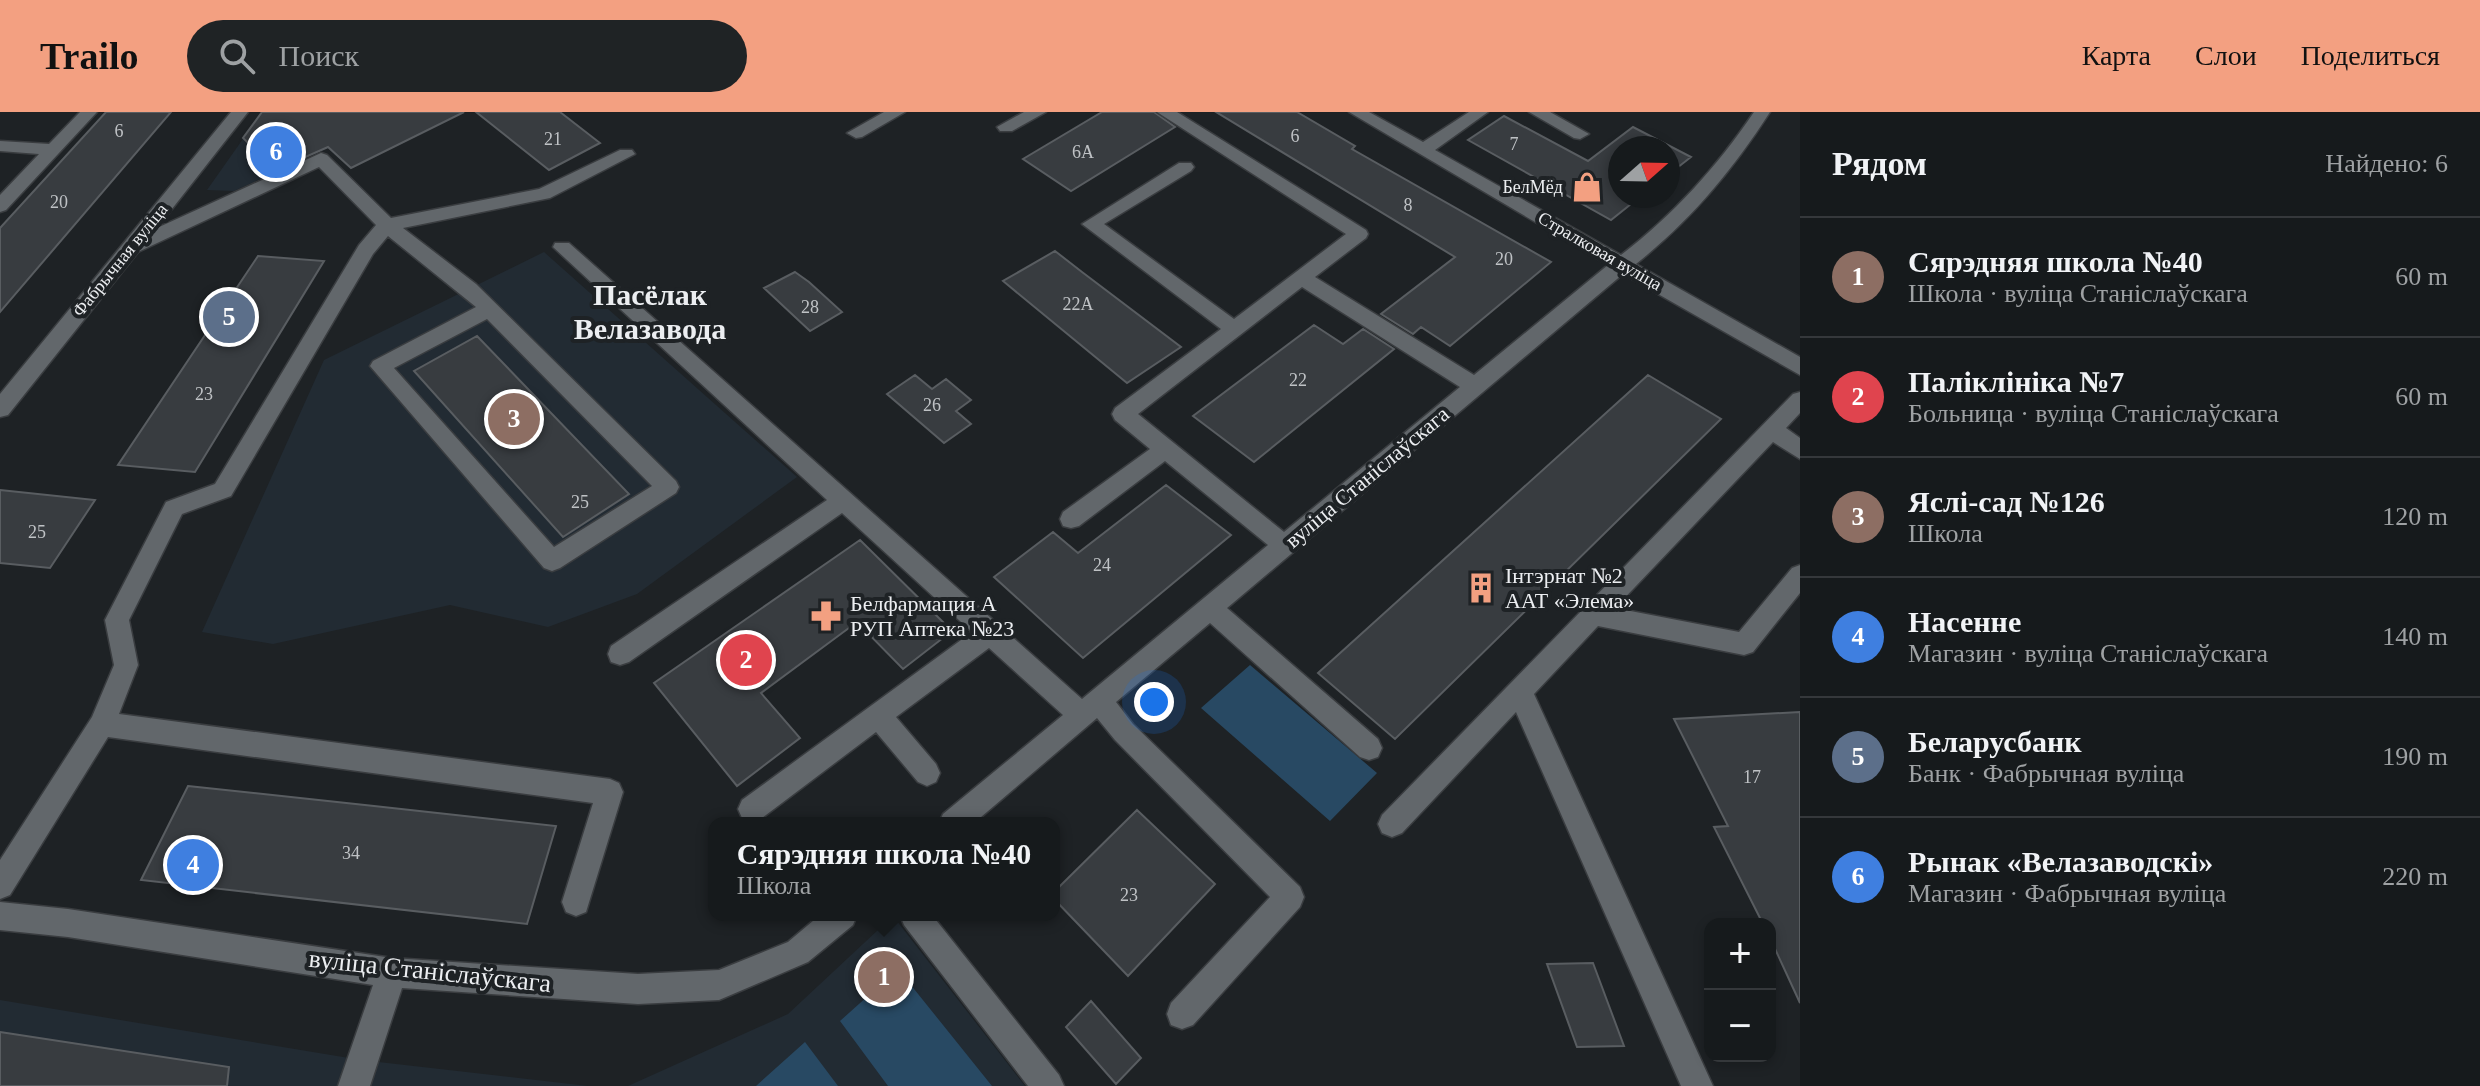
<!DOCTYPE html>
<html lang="ru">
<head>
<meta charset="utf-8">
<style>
  :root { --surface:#161a1c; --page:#1f2325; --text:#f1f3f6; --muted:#9ea1a3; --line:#35383b; --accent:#f3a081 }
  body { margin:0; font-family:Georgia,serif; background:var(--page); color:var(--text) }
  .controls { position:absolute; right:24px; bottom:24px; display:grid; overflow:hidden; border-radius:16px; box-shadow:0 4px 12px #0003 }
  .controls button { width:72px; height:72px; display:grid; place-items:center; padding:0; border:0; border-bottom:2px solid var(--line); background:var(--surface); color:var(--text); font:40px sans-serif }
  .compass { position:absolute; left:1608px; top:24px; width:72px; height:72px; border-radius:50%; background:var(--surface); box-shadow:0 4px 12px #0003; rotate:70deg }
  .you { position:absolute; left:1154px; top:590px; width:28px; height:28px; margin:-20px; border:6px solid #fff; border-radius:50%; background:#1a73e8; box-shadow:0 0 0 12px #1a73e833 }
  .badge { display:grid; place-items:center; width:52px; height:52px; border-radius:50%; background:var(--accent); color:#fff; font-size:26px; font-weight:700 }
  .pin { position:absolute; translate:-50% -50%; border:4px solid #fff; box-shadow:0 2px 8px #0006 }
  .popup { position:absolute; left:708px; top:705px; width:352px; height:104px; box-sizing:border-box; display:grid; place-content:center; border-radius:16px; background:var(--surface); filter:drop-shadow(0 2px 6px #0005); font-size:26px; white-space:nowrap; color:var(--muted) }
  .popup b { font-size:30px; color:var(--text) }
  .popup::after { content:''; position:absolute; left:50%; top:100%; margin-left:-16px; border:16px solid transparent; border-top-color:var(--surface) }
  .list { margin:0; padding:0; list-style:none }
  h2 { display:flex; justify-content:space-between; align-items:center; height:104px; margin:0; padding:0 32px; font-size:34px }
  h2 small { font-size:26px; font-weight:400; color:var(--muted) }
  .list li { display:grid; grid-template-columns:52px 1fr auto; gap:24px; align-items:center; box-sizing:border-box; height:120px; padding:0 32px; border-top:2px solid var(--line) }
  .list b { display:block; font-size:30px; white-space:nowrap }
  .list p { margin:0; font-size:26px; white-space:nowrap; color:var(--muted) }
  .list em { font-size:26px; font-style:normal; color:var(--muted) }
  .icon { flex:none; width:44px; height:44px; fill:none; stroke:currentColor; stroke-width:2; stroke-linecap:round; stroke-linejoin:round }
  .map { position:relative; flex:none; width:1800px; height:974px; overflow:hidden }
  header { display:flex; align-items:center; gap:48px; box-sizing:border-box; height:112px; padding:0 40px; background:var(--accent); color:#111 }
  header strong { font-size:38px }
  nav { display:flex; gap:44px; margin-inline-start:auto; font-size:28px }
  .search { width:560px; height:72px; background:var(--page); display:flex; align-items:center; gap:20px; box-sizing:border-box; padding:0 28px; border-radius:44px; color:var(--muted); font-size:30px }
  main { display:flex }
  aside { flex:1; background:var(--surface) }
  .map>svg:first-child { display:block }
</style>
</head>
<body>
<header>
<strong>Trailo</strong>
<div class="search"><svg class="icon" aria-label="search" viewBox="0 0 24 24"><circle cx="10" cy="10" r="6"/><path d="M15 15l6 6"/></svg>Поиск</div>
<nav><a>Карта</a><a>Слои</a><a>Поделиться</a></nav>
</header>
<main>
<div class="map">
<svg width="1800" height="974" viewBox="0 0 1800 974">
  <rect width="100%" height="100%" fill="#1e2225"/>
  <path fill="#222b33" d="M262,0h202l-113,56 -23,-20 -94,43 -27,-1z
    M544,140l253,225 -160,117 -89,33 -98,-22 -177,39 -71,-12 122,-272z
    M893,804l132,170h-397l160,-72z
    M0,888l361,60 227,26h-588z"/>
  <path fill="#284963" d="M1250,553l127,108 -47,48 -129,-113z
    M898,857l94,117h-104l-48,-65z
    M805,930l33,44h-82z"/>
  <path fill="#383c40" stroke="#595d61" stroke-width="2" d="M106,0h65l-171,200v-84z
    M262,0h202l-113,56 -23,-21 -52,23 -33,-32z
    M476,0h84l40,31 -51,27z
    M1102,0h52l21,15 -104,64 -48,-32z
    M1216,0h81l58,34 -3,3 199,113 -101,84 -29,-19 -8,7 -32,-20 74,-57z
    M1504,4l84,45 45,-34 58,30 -23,18v-27h-48v48h21l-30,24 -143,-80z
    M1055,139l27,21 99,75 -54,36 -124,-102z
    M258,144l66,5 -129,211 -77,-7z
    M795,160l14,10 33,30 -32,19 -46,-43z
    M1314,213l29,19 20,-15 31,20 -140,113 -61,-46z
    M477,224l152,158 -66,43 -149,-166z
    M915,263l17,14 14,-10 25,21 -15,11 15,13 -27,19 -57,-49z
    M1648,263l73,44 -326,320 -77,-66z
    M1166,373l65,50 -148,123 -89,-81 59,-45 25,21z
    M0,378l95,10 -45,68 -50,-5z
    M860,428l92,91 -49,38 -46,-47 -96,71 39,45 -63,48 -83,-103z
    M1800,600v291l-30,-65v-14h-7l-49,-97 14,-1 -54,-107z
    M188,674l186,20 182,20 -29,98 -386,-44z
    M1137,698l78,74 -87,92 -74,-77v-7z
    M1593,851l31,83 -47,1 -30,-83z
    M1091,889l50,57 -25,26 -50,-57z
    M0,920l229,35 -2,19h-227z"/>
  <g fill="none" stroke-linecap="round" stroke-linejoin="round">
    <g stroke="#3a3d40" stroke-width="3">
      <path id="minor" d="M80,0h17l-91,98 -6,2v-17l39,-41 -39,-3v-10l49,3z
        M231,0h17l-91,116 164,-75 6,2 64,63 148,-29 81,-39h12l3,4 -85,44 -147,30 73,56 200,197 3,6 -3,6 -116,75 -8,3 -8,-3 -174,-202 3,-5 103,-54 -88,-71 -15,18 -142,242 -49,18 -53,106 9,45 -19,49 491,65 9,4 4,9 -37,120 -10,4 -10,-4 -4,-10 31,-99 -485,-66 -98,158 -10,4v-39l92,-143 22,-52 -9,-45 61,-118 49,-18 144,-239 17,-20 -57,-58 -181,85 -130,163 -8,2v-23zM487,207l165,167 -98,61 -160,-179z
        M884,0h21l-43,25 -6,1 -9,-5z
        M1024,0h22l-34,19h-12l-3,-4z
        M1157,0h20l189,118 2,4 -2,4 -51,39 159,98 134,-110 -259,-153h20l54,30 46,-30h19l-53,38 186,105c52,-40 96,-88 133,-143h16c-38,59 -79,108 -134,152l164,93v18l-177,-101 -396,334 151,131 4,9 -4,9 -9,3 -9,-3 -150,-134 -94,79 17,22 167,163 4,10 -4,10 -107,118 -11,4 -11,-4 -4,-11 4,-11 99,-106 -155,-157 -18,-22 -123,105h-35l4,-9 120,-99 -74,-67 -93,69 40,47 4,9 -4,9 -9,4 -9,-4 -42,-50 -114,86 -10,4 -10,-4 -4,-9 4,-9 230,-168 -130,-119 -213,149 -9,3 -9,-3 -3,-8 3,-8 216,-146 -274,-253 2,-4h14l513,456 186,-154 -103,-84 -86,65 -8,2 -8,-2 -3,-7 3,-7 87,-63 -35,-29 -3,-6 3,-6 106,-79 -139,-105 97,-61h12l3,4 -3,4 -87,53 130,95 112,-85zM1302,175l158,100 -176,145 -146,-118z
        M1529,0h21l39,22 -9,5 -6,-1z
        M1800,280v21l-14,15 14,10v21l-27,-17 -158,166 124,24 53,-64 8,-3v28l-47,59 -9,3 -146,-29 -64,68 179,392h-32l-165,-374 -114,121 -10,4 -10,-4 -4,-9 4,-9 411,-421z
        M0,790l68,7 324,49 246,16 81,-4 69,-28 32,-27h37l-4,10 -45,37 -89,38 -81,4 -236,-16 -32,98h-32l35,-101 -305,-48 -68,-7z
        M900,803h32l127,160 5,11h-36l-124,-161z"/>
    </g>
    <use href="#minor" fill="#62676b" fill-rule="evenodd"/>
  </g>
  <defs>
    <g id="shop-bare" transform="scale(2.4)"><path d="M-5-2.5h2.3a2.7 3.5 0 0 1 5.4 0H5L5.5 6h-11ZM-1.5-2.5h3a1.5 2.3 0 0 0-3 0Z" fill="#f3a081" stroke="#1e2225" stroke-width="2.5" paint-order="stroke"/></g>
    <g id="building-bare" transform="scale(2.4)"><path d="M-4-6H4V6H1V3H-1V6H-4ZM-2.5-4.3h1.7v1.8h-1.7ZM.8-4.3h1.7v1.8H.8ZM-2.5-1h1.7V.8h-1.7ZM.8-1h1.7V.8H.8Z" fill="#f3a081" stroke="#1e2225" stroke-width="2.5" paint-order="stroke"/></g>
    <g id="pharmacy-bare" transform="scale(2.4)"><path d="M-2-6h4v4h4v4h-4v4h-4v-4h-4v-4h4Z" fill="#f3a081" stroke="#1e2225" stroke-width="2.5" paint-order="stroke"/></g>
  </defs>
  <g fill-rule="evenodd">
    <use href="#shop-bare" x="1587" y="75"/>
    <use href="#building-bare" x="1481" y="476"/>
    <use href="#pharmacy-bare" x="826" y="504"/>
  </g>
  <g text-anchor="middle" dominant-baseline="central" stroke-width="8" stroke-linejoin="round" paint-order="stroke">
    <g font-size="18" fill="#bfc2c5">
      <text x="119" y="19">6</text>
      <text x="1295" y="24">6</text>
      <text x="553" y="27">21</text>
      <text x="1514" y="32">7</text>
      <text x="1083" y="40">6А</text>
      <text x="59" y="90">20</text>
      <text x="1408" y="93">8</text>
      <text x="1504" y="147">20</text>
      <text x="1078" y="192">22А</text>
      <text x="810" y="195">28</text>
      <text x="1298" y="268">22</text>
      <text x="204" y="282">23</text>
      <text x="932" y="293">26</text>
      <text x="580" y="390">25</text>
      <text x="37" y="420">25</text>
      <text x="1102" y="453">24</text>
      <text x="1752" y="665">17</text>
      <text x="351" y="741">34</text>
      <text x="1129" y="783">23</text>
    </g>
    <g font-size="18" fill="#eceef1" stroke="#1e2225" text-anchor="end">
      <text x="1563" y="75">БелМёд</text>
    </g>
    <g font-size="18" fill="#eceef1" stroke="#1e2225">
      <text transform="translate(1600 139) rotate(30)">Стралковая вуліца</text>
      <text transform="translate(120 148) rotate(-51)">Фабрычная вуліца</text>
    </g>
    <g font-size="22" fill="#eceef1" stroke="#1e2225">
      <text transform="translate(1367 365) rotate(-40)">вуліца Станіслаўскага</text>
    </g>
    <g font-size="22" fill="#eceef1" stroke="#1e2225" text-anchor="start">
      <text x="1505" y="463">Інтэрнат №2<tspan x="1505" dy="25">ААТ «Элема»</tspan></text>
      <text x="850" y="491">Белфармация А<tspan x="850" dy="25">РУП Аптека №23</tspan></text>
    </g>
    <g font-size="26" fill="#eceef1" stroke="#1e2225">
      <text transform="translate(430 859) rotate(6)">вуліца Станіслаўскага</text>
    </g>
    <g font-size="30" font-weight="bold" fill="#eceef1" stroke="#1e2225">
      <text x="650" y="182">Пасёлак<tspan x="650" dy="34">Велазавода</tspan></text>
    </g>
  </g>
</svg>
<div class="controls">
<button>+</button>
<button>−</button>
</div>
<svg class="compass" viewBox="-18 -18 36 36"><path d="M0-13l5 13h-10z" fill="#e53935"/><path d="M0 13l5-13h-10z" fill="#9ea1a3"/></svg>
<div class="you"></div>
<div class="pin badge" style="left:884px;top:865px;background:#8d6e63">1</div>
<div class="popup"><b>Сярэдняя школа №40</b>Школа</div>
<div class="pin badge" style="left:746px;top:548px;background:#e0444e">2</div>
<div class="pin badge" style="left:514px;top:307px;background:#8d6e63">3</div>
<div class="pin badge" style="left:193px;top:753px;background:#3f7fe0">4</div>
<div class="pin badge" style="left:229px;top:205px;background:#5c6f8a">5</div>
<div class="pin badge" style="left:276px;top:40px;background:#3f7fe0">6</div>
</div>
<aside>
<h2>Рядом<small>Найдено: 6</small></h2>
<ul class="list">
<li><span class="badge" style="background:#8d6e63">1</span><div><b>Сярэдняя школа №40</b><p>Школа · вуліца Станіслаўскага</p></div><em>60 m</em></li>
<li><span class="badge" style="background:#e0444e">2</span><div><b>Паліклініка №7</b><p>Больница · вуліца Станіслаўскага</p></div><em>60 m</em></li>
<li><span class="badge" style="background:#8d6e63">3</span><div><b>Яслі-сад №126</b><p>Школа</p></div><em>120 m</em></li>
<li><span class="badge" style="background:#3f7fe0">4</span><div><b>Насенне</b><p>Магазин · вуліца Станіслаўскага</p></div><em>140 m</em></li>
<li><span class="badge" style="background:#5c6f8a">5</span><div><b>Беларусбанк</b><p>Банк · Фабрычная вуліца</p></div><em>190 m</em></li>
<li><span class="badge" style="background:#3f7fe0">6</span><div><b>Рынак «Велазаводскі»</b><p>Магазин · Фабрычная вуліца</p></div><em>220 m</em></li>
</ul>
</aside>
</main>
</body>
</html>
